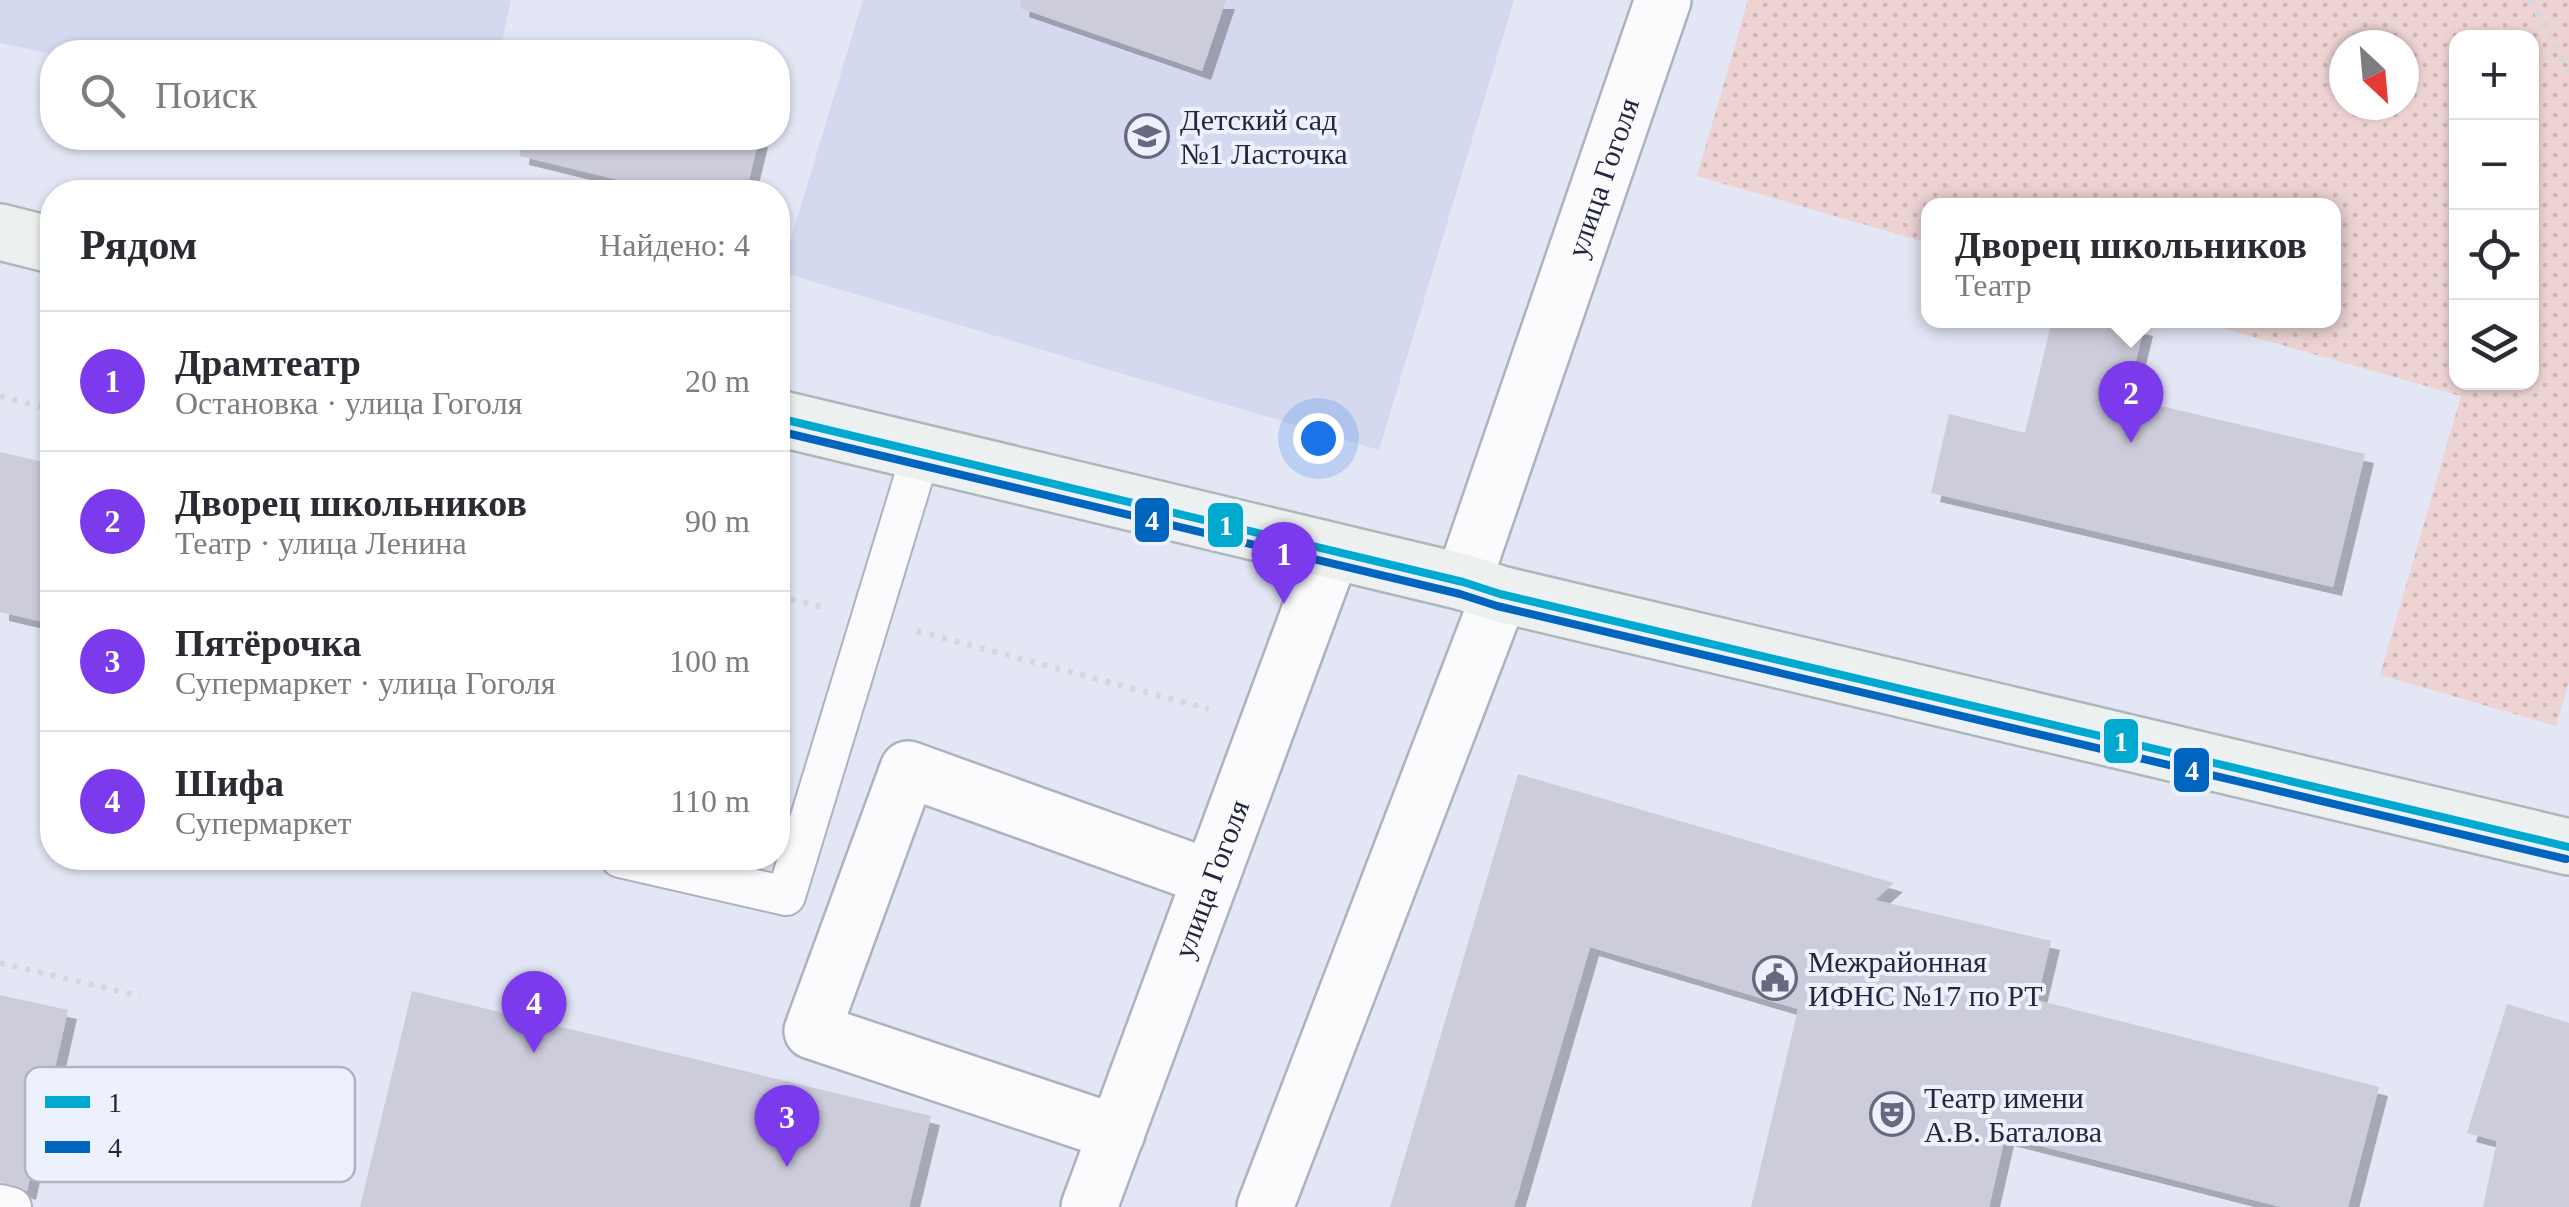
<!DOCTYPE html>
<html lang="ru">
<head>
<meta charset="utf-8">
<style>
  :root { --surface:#fff; --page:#f2f2f3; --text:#2b2b33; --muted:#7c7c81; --line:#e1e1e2; --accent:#7c3aed }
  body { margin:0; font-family:Georgia,serif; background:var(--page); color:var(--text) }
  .controls { position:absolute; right:30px; top:30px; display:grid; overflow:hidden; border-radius:20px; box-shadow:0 2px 8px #0004 }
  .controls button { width:90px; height:90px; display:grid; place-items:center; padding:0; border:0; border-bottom:2px solid var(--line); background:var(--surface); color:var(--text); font:50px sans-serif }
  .compass { position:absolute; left:2329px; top:30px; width:90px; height:90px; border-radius:50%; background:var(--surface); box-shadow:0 2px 8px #0004; rotate:154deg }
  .you { position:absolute; left:1318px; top:438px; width:35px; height:35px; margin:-25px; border:8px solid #fff; border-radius:50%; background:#1a73e8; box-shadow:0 0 0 15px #1a73e833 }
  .badge { display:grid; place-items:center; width:65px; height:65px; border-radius:50%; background:var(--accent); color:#fff; font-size:32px; font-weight:700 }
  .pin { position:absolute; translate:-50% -82px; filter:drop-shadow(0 2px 5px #0008) }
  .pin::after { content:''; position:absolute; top:52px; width:35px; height:30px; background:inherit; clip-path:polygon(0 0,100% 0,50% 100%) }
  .popup { position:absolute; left:1921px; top:198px; width:420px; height:130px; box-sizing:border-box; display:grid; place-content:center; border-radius:20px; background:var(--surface); filter:drop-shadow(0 2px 8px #0005); font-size:32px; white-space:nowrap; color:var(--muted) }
  .popup b { font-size:38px; color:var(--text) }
  .popup::after { content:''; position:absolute; left:50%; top:100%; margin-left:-20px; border:20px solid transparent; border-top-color:var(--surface) }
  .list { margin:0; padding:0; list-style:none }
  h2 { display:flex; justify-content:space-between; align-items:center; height:130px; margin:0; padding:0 40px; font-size:42px }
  h2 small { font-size:32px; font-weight:400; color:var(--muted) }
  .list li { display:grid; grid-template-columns:65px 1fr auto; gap:30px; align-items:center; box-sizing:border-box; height:140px; padding:0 40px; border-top:2px solid var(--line) }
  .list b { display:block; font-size:38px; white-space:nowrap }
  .list p { margin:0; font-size:32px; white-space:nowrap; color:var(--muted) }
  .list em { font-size:32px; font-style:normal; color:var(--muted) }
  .icon { flex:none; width:55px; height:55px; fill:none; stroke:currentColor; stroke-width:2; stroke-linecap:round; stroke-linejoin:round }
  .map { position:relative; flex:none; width:2569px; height:1207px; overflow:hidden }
  .search { position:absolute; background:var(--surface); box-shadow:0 2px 8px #0004; left:40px; top:40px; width:750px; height:110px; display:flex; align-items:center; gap:25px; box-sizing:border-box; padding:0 35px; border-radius:40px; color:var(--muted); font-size:38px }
  .panel { position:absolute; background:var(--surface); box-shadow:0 2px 8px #0004; left:40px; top:180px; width:750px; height:690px; border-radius:40px }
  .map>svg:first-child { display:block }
</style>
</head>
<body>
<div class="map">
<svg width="2569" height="1207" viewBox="0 0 2569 1207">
  <defs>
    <pattern id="park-dots" width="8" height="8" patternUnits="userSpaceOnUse" patternTransform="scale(2.5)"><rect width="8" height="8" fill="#edd4d3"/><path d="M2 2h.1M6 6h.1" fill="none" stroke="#cbb6b6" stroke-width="1.8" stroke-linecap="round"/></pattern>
    <filter id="shadow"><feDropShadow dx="9" dy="9" stdDeviation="0" flood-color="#0004"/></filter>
  </defs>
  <rect width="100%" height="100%" fill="#e3e6f5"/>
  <path fill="#d5d9ef" d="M0,0h511l-11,52 -448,2 -52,-11z
    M863,0h651l-135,450 -598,-178z"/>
  <path fill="url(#park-dots)" fill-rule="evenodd" d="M1748,0h821v682l-13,44 -176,-51 81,-279 -264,-75 137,-1v-115h-406v38l-231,-67zM2456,38h76v344h-76zM2344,45h60v60h-60z"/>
  <path fill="#ccccdb" filter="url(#shadow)" d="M1021,0h205l-24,71 -182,-63z
    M522,138h237l-13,54h-78l-148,-36z
    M2052,320h63l29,7 -17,71 238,56 -32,133 -402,-94 18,-79 76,19z
    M0,452l52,12v160l-52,-12z
    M1518,774l376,109 -19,17 176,41 -14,59 342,87 -31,120h-67l-276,-70 -16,70h-238l47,-198 -208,-62 -76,260h-124z
    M412,991l519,125 -22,91h-549z
    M0,995l68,15 -41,181 -27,-9z
    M2507,1004l62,19v184h-86l14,-66 -30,-8z"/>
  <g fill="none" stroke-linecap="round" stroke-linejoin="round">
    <g stroke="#aeb1c2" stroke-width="42">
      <path id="lane" d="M620,858l166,38 135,-443
        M0,1204l12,3"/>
    </g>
    <g stroke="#aeb1c2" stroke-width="60">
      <g id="street">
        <path id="s1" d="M1463,582l200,-582"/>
        <path d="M1117,1133l-305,-102 96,-262 303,109"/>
        <path id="s2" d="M1089,1207l243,-656"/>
        <path d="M1265,1207l235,-613"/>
      </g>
    </g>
    <g stroke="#aeb8bb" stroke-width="60">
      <path id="primary" d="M0,232l52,13
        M778,418l685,164 37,12 1069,253"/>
    </g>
    <path stroke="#d5d7dc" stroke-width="6" stroke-dasharray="5 8" stroke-linecap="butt" d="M2530,0l39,72
      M0,396l52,14
      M778,596l44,11
      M917,631l292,78
      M0,963l140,33"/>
    <use href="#lane" stroke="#fbfbfe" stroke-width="38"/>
    <use href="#street" stroke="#fbfbfe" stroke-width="55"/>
    <use href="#primary" stroke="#ecf1f0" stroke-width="55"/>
    <g stroke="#edf0fd" stroke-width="15">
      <path id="bus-1" d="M778,418l685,164 37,12 1069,253"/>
    </g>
    <g stroke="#edf0fd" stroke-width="15">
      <path id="bus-2" d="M778,431l682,163 37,12 1069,253"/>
    </g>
    <use href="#bus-1" stroke="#00a9ce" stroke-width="8"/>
    <use href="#bus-2" stroke="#0065bd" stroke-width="8"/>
  </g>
  <defs>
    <g id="school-ring" transform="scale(2.25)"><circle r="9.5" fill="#edf0fd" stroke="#66697f" stroke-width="1.5"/><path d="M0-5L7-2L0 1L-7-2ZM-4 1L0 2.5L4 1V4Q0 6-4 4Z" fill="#66697f"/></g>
    <g id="civic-ring" transform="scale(2.25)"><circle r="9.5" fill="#edf0fd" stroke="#66697f" stroke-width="1.5"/><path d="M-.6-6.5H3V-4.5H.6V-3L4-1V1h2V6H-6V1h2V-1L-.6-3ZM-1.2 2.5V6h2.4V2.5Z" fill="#66697f"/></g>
    <g id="theatre-ring" transform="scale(2.25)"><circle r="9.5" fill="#edf0fd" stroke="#66697f" stroke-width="1.5"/><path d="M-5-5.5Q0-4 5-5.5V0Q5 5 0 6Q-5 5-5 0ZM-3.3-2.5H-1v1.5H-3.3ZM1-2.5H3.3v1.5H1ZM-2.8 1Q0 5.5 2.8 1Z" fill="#66697f"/></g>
  </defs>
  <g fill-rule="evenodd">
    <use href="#school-ring" x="1147" y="136"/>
    <use href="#civic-ring" x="1775" y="978"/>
    <use href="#theatre-ring" x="1892" y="1114"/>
  </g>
  <g text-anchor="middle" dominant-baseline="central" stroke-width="8" stroke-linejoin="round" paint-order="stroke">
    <g font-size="30" fill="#23263f" stroke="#edf0fd" text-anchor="start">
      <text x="1180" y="119">Детский сад<tspan x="1180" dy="34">№1 Ласточка</tspan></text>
      <text x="1808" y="961">Межрайонная<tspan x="1808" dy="34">ИФНС №17 по РТ</tspan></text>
      <text x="1924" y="1097">Театр имени<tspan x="1924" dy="34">А.В. Баталова</tspan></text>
    </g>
    <g font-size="30" fill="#23263f" stroke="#edf0fd">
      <text stroke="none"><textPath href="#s1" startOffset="428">улица Гоголя</textPath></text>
      <text stroke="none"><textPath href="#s2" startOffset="350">улица Гоголя</textPath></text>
    </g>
  </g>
  <rect x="25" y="1067" width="330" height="115" rx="15" fill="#edf0fd" stroke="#b0b3c4" stroke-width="2.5"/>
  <rect x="45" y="1096" width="45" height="12" fill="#00a9ce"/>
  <rect x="45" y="1141" width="45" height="12" fill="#0065bd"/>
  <g font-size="28" fill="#23263f">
    <text x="108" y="1112">1</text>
    <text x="108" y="1157">4</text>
  </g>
  <g stroke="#edf0fd" stroke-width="4">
    <rect x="1133" y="496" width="38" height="48" rx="10" fill="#0065bd"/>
    <rect x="1206" y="501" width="39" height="48" rx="10" fill="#00a9ce"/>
    <rect x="2102" y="717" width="38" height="48" rx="10" fill="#00a9ce"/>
    <rect x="2172" y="746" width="39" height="48" rx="10" fill="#0065bd"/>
  </g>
  <g font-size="28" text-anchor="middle" font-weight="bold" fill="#fff">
    <text x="1152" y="530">4</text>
    <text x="1226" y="535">1</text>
    <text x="2121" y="751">1</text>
    <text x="2192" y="780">4</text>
  </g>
</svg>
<div class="controls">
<button>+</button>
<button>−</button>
<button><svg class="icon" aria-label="locate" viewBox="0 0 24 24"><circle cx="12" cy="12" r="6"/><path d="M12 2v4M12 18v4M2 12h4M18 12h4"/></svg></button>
<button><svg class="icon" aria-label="layers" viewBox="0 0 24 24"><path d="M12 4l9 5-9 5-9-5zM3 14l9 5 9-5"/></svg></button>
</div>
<svg class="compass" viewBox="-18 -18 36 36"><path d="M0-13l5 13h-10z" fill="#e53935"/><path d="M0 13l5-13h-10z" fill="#7c7c81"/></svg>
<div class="you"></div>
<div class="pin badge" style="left:1284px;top:604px">1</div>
<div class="pin badge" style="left:2131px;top:443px">2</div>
<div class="popup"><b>Дворец школьников</b>Театр</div>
<div class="pin badge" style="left:787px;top:1167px">3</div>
<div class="pin badge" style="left:534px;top:1053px">4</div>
<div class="search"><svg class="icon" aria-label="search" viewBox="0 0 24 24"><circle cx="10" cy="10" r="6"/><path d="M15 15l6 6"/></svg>Поиск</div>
<section class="panel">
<h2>Рядом<small>Найдено: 4</small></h2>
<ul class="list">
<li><span class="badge">1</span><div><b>Драмтеатр</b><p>Остановка · улица Гоголя</p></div><em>20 m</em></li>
<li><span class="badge">2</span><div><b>Дворец школьников</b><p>Театр · улица Ленина</p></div><em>90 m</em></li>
<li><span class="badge">3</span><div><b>Пятёрочка</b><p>Супермаркет · улица Гоголя</p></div><em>100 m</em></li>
<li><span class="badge">4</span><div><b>Шифа</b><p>Супермаркет</p></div><em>110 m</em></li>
</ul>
</section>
</div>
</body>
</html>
